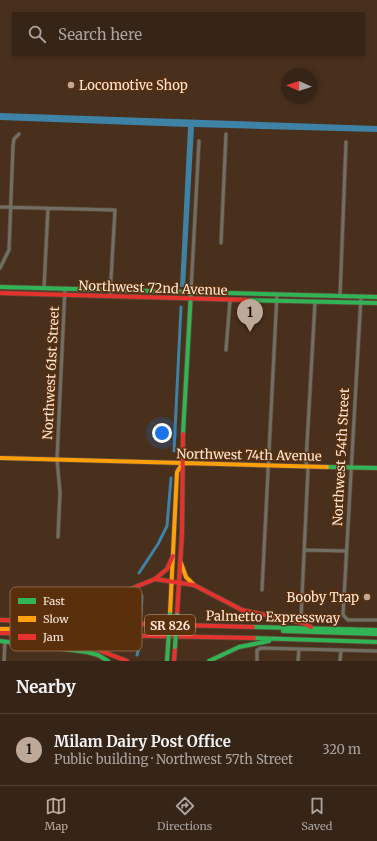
<!DOCTYPE html>
<html lang="en">
<head>
<meta charset="utf-8">
<style>
  :root { --surface:#362416; --page:#3d2c1f; --text:#f1f3f6; --muted:#aaa4a1; --line:#504135; --accent:#bea898 }
  body { margin:0; font-family:Merriweather,serif; background:var(--page); color:var(--text) }
  .compass { position:absolute; left:281px; top:68px; width:36px; height:36px; border-radius:50%; background:var(--surface); box-shadow:0 2px 6px #0003; rotate:273deg }
  .you { position:absolute; left:162px; top:433px; width:14px; height:14px; margin:-10px; border:3px solid #fff; border-radius:50%; background:#1a73e8; box-shadow:0 0 0 6px #1a73e833 }
  .badge { display:grid; place-items:center; width:26px; height:26px; border-radius:50%; background:var(--accent); color:#111; font-size:13px; font-weight:700 }
  .pin { position:absolute; translate:-50% -33px; filter:drop-shadow(0 1px 2px #0008) }
  .pin::after { content:''; position:absolute; top:21px; width:14px; height:12px; background:inherit; clip-path:polygon(0 0,100% 0,50% 100%) }
  .list { margin:0; padding:0; list-style:none }
  h2 { display:flex; justify-content:space-between; align-items:center; height:52px; margin:0; padding:0 16px; font-size:17px }
  h2 small { font-size:13px; font-weight:400; color:var(--muted) }
  .list li { display:grid; grid-template-columns:26px 1fr auto; gap:12px; align-items:center; box-sizing:border-box; height:72px; padding:0 16px; border-top:1px solid var(--line) }
  .list b { display:block; font-size:15px; white-space:nowrap }
  .list p { margin:0; font-size:13px; white-space:nowrap; color:var(--muted) }
  .list em { font-size:13px; font-style:normal; color:var(--muted) }
  .icon { flex:none; width:22px; height:22px; fill:none; stroke:currentColor; stroke-width:2; stroke-linecap:round; stroke-linejoin:round }
  .map { position:relative; flex:none; width:377px; height:661px; overflow:hidden }
  .search { position:absolute; background:var(--surface); box-shadow:0 2px 6px #0003; left:12px; right:12px; top:12px; height:44px; display:flex; align-items:center; gap:10px; box-sizing:border-box; padding:0 14px; border-radius:0px; color:var(--muted); font-size:15px }
  .sheet { height:124px; background:var(--surface) }
  nav { display:flex; justify-content:space-around; align-items:center; box-sizing:border-box; height:56px; border-top:1px solid var(--line); background:var(--surface); font-size:11px; color:var(--muted) }
  nav a { display:grid; justify-items:center; gap:2px }
  nav .on { color:var(--accent) }
  .map>svg:first-child { display:block }
</style>
</head>
<body>
<div class="map">
<svg width="377" height="661" viewBox="0 0 377 661">
  <rect width="100%" height="100%" fill="#48301d"/>
  <path fill="#3e83a6" d="M0,113l377,13v6l-183,-5 -9,160h-5l8,-160 -188,-7z"/>
  <g fill="none" stroke-linecap="round" stroke-linejoin="round">
    <path stroke="#3e83a6" stroke-width="3" d="M174,451l7,-144
      M139,573l19,-29 9,-18 4,-48
      M141,615l1,-19
      M137,655l3,-11"/>
    <g stroke="#5e4b3b" stroke-width="4.5">
      <path id="street" d="M0,207l115,3 -5,86
        M221,243l5,-109
        M0,268l9,-18 4,-104 1,-7 5,-5
        M44,288l4,-80
        M191,292l8,-151
        M340,296l6,-154
        M361,296l-18,319 5,5h29
        M226,350l4,-50
        M58,537l2,-44 -3,-34 8,-171
        M304,550l42,1
        M262,590l15,-296
        M301,618l7,-149 -2,-7 9,-160
        M4,661l1,-20
        M257,661v-11l4,-2 116,3
        M298,661l1,-12
        M340,661l1,-11"/>
    </g>
    <g stroke="#5e4b3b" stroke-width="5.5">
      <path id="fast" d="M0,287l377,10
        M248,300l129,3
        M183,434l8,-142
        M327,467l50,1
        M253,627l124,3
        M283,631l94,3
        M254,638l123,4
        M0,641l87,11 11,3 10,6
        M167,661l1,-15
        M209,661l30,-14 30,-6"/>
    </g>
    <g stroke="#5e4b3b" stroke-width="5.5">
      <path id="slow" d="M0,458l327,9
        M181,563l5,14 8,8
        M170,614l7,-142 5,-8
        M0,629h24"/>
    </g>
    <g stroke="#5e4b3b" stroke-width="5.5">
      <path id="jam" d="M0,293l248,7
        M155,579l39,6 48,25 61,13 8,4
        M177,615l5,-82 1,-99
        M37,619l42,-9 76,-31 12,-10 6,-13
        M0,620l253,7
        M0,633l254,5
        M30,636l53,8 44,17
        M174,661l1,-14"/>
    </g>
    <use href="#street" stroke="#716f63" stroke-width="3"/>
    <use href="#fast" stroke="#30b455" stroke-width="4"/>
    <use href="#slow" stroke="#ff9f0a" stroke-width="4"/>
    <use href="#jam" stroke="#e5322d" stroke-width="4"/>
    <g stroke="#5e4b3b" stroke-width="5.5" stroke-linecap="butt">
      <path id="fast-bridge" d="M168,646l2,-32
        M175,647l2,-32"/>
    </g>
    <use href="#fast-bridge" stroke="#30b455" stroke-width="4"/>
  </g>
  <g fill="#bea898" stroke="#5a2f0b" stroke-width="1.5">
    <circle cx="71" cy="85" r="4"/>
    <circle cx="367" cy="597" r="4"/>
  </g>
  <g text-anchor="middle" dominant-baseline="central" stroke-width="3" stroke-linejoin="round" paint-order="stroke">
    <rect fill="#5a2f0b" stroke="#ccb09c" stroke-width="1" x="145" y="615" width="50" height="20" rx="3"/>
    <g font-size="12" font-weight="bold" fill="#fde8da">
      <text x="170" y="625">SR 826</text>
    </g>
    <g font-size="13" fill="#fde8da" stroke="#5a2f0b" text-anchor="start">
      <text x="79" y="85">Locomotive Shop</text>
      <text x="359" y="597" text-anchor="end">Booby Trap</text>
    </g>
    <g font-size="13" fill="#fde8da" stroke="#5a2f0b">
      <text transform="translate(153 288) rotate(2)">Northwest 72nd Avenue</text>
      <text transform="translate(51 373) rotate(-87)">Northwest 61st Street</text>
      <text transform="translate(249 455) rotate(1)">Northwest 74th Avenue</text>
      <text transform="translate(341 457) rotate(-87)">Northwest 54th Street</text>
      <text transform="translate(273 617) rotate(1)">Palmetto Expressway</text>
    </g>
  </g>
  <rect x="10" y="587" width="132" height="64" rx="6" fill="#5a2f0b" stroke="#8b6649" stroke-width="1"/>
  <rect x="18" y="598" width="18" height="6" fill="#30b455"/>
  <rect x="18" y="616" width="18" height="6" fill="#ff9f0a"/>
  <rect x="18" y="634" width="18" height="6" fill="#e5322d"/>
  <g font-size="11" fill="#fde8da">
    <text x="43" y="605">Fast</text>
    <text x="43" y="623">Slow</text>
    <text x="43" y="641">Jam</text>
  </g>
</svg>
<svg class="compass" viewBox="-18 -18 36 36"><path d="M0-13l5 13h-10z" fill="#e53935"/><path d="M0 13l5-13h-10z" fill="#aaa4a1"/></svg>
<div class="you"></div>
<div class="pin badge" style="left:250px;top:332px">1</div>
<div class="search"><svg class="icon" aria-label="search" viewBox="0 0 24 24"><circle cx="10" cy="10" r="6"/><path d="M15 15l6 6"/></svg>Search here</div>
</div>
<section class="sheet">
<h2>Nearby<small></small></h2>
<ul class="list">
<li><span class="badge">1</span><div><b>Milam Dairy Post Office</b><p>Public building · Northwest 57th Street</p></div><em>320 m</em></li>
</ul>
</section>
<nav>
<a class="on"><svg class="icon" aria-label="map" viewBox="0 0 24 24"><path d="M3 6l6-2 6 2 6-2v14l-6 2-6-2-6 2zM9 4v14M15 6v14"/></svg>Map</a>
<a><svg class="icon" aria-label="directions" viewBox="0 0 24 24"><path d="M12 3l9 9-9 9-9-9zM9 14v-3h6M13 9l2 2-2 2"/></svg>Directions</a>
<a><svg class="icon" aria-label="saved" viewBox="0 0 24 24"><path d="M7 4h10v16l-5-4-5 4z"/></svg>Saved</a>
</nav>
</body>
</html>
